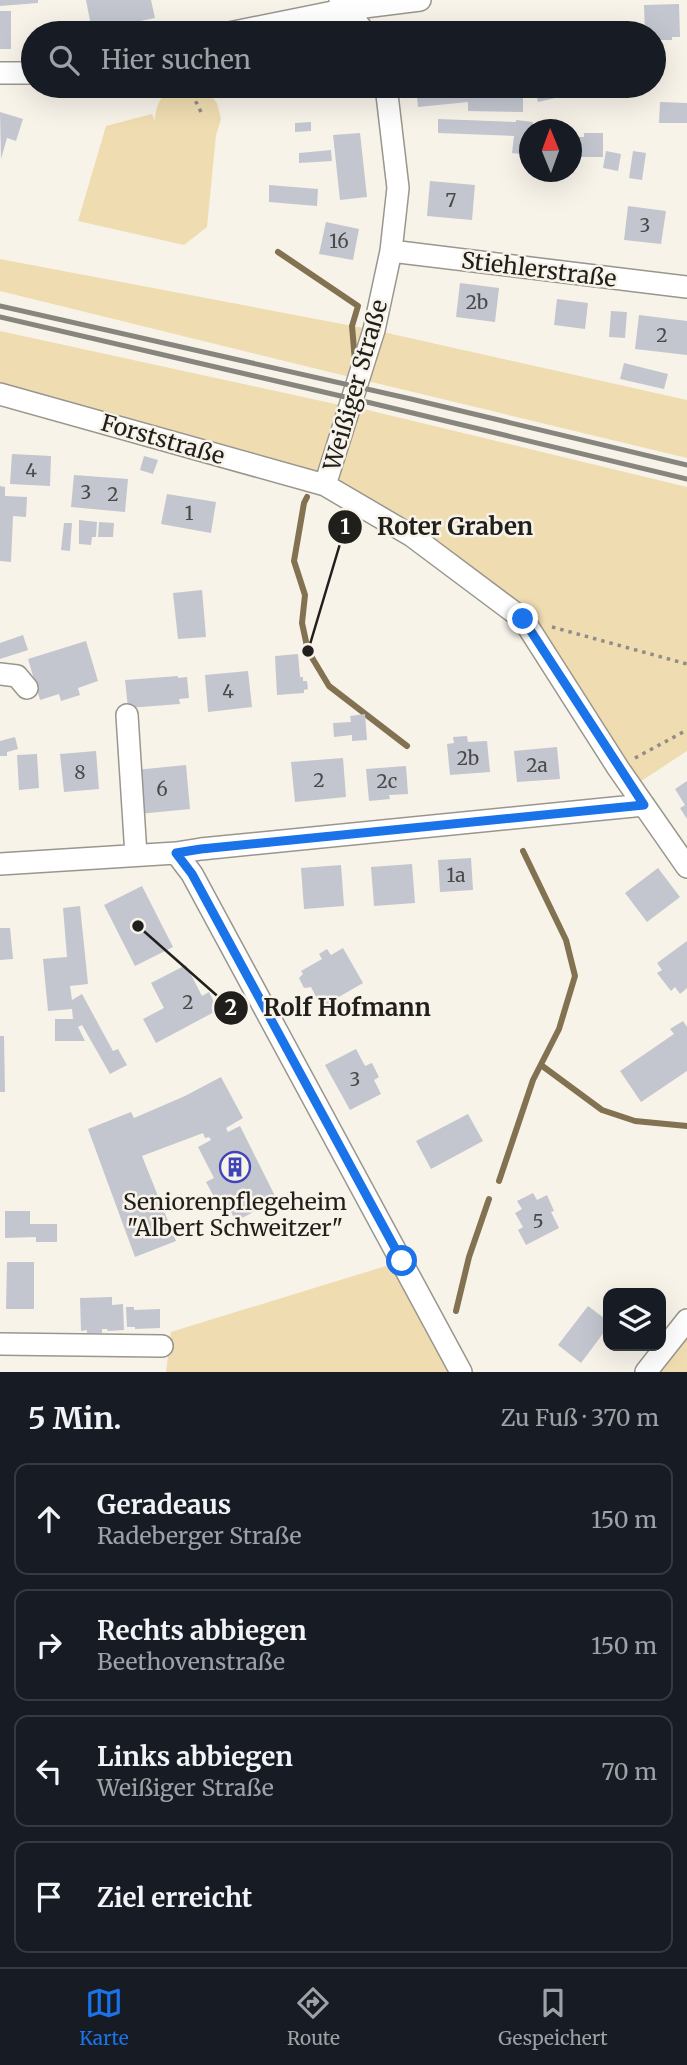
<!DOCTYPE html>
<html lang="de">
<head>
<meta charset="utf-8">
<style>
  :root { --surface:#171b24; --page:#242831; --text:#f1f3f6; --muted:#9ea1a6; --line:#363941; --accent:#1a73e8 }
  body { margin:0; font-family:Merriweather,serif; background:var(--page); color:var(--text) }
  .controls { position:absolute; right:21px; bottom:21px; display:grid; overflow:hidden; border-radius:14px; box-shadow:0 7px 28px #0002 }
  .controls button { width:63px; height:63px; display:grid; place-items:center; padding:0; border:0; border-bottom:2px solid var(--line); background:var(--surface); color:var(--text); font:35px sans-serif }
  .compass { position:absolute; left:519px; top:119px; width:63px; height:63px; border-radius:50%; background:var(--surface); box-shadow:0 7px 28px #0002; rotate:359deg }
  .stop { position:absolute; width:21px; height:21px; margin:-16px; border:5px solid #1a73e8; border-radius:50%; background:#fff }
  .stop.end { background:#1a73e8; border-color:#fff; box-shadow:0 2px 7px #0008 }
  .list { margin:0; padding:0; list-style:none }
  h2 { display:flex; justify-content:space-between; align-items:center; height:91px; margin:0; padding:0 28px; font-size:30px }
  h2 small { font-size:23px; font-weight:400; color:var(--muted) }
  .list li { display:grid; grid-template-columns:46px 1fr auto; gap:21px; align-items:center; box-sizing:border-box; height:112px; margin:0 14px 14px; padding:0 14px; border:2px solid var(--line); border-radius:14px }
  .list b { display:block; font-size:26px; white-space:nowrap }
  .list p { margin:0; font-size:23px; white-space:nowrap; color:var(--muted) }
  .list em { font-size:23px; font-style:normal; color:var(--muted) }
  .icon { flex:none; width:38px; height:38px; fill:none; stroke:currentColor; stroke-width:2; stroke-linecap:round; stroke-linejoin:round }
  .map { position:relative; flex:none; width:687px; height:1372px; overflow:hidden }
  .search { position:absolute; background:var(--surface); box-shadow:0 7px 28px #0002; left:21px; right:21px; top:21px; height:77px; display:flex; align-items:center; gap:18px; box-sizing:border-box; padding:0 24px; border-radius:38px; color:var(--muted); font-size:26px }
  .sheet { height:595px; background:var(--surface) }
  nav { display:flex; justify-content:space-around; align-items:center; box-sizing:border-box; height:98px; border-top:2px solid var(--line); background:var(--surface); font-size:19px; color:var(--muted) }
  nav a { display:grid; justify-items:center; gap:4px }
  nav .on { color:var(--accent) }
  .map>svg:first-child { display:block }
</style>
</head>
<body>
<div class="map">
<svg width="687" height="1372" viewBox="0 0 687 1372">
  <rect width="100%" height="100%" fill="#f7f3e9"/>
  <path fill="#efdcb1" d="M194,86l13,5 10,12 4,16 -5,16 -9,92 -23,18 -106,-24 28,-95 46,-12 3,7c1,-25 13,-35 39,-35z
    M0,259l374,71 313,70v58l-328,-79 -8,27 336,81v264l-55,36 -109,-168 -198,-135 -325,-90v-63l349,76 9,-28 -358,-88z
    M402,1261l59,111h-295l5,-40z
    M687,1337v35h-37z"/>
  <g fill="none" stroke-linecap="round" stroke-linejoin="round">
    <path stroke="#827251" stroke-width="6" d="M278,252l80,54 -6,20 3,35
      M307,497l-3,6 -10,58 11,34 -3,28 6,28 21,35 78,60
      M541,1065l61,45 33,11 52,5
      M499,1181l34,-101 26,-51 16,-53 -9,-36 -43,-89
      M456,1311l13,-54 20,-58"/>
  </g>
  <path fill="#c3c6cf" d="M0,0h38v3l-38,3z
    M86,0h65l4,18 -63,13z
    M679,4l1,33h-8v3h-18v-7h-9l-1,-28z
    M0,11h11v38h-11z
    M557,25l2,8h-34v-1z
    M416,86h107v26l-55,-1v-9l-50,5z
    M534,86h36l2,8 -34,8z
    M660,102l27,1v20h-28z
    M0,112l23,7 -7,22 -9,-3 -6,21z
    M438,119l78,3v-2l17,2 -1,8h-2l-1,25 -17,-2 2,-17 -76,-3z
    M311,122v9l-16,1v-9z
    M360,133l7,64 -27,3 -7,-65z
    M584,133h19v24h-31v-20h12z
    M331,150l1,11 -33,2v-10z
    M606,151l15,3 -3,17 -15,-3z
    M633,151l13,2 -4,27 -13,-2z
    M430,181l45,4 -3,35 -45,-4z
    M269,185l49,4 -1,17 -48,-4z
    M628,206l38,5 -5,33 -37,-4z
    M326,222l33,7 -6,31 -34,-6z
    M460,283l39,5 -4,34 -39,-5z
    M557,299l31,4 -3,26 -31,-4z
    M611,311l16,1 -2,26 -16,-1z
    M639,315l48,6v34l-52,-6z
    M624,363l44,11 -4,15 -44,-10z
    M12,454l39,2 -1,30 -40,-2z
    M144,456l14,4 -5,14 -13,-4z
    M74,475l54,4 -3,33 -54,-5z
    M0,486l5,1v9l22,1 -1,20 -13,-1 -2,46 -11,-1z
    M167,494l49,8 -5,31 -50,-9z
    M79,520l18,2 -1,15h-4l-1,8 -12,-1z
    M99,522l15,1 -1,14h-15z
    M64,523h8l-2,28 -9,-1z
    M202,590l4,47 -28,2 -5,-46z
    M23,635l5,15 -28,9v-16z
    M86,641l12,40 -20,7 2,7 -19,6 -2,-7 -19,6 -12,-41z
    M298,654l2,23h3v4h4l1,8 -4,1v3l-27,2 -2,-39z
    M248,671l4,36 -44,5 -3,-37z
    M178,676v2l9,-1 2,21 -10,1 1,5 -52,4 -3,-28z
    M365,714l2,26 -15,1v-6l-18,2 -1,-14 18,-1 -1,-6z
    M467,736l1,6 19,-1 3,31 -40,3 -3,-31 7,-1 -1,-6z
    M15,737l3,12 -11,3v4h-7v-15z
    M557,747l3,32 -43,3 -3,-31z
    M96,751l3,38 -35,3 -4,-38z
    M37,754l2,34 -20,2 -2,-35z
    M343,758l3,39 -51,5 -4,-40z
    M186,765l4,44 -51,5 -4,-44z
    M406,766l2,28 -19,1 1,4 -21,2 -3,-32z
    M687,781v38l-7,-11 5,-3 -10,-16z
    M471,858l2,32 -33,2 -2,-32z
    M412,864l3,39 -41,3 -3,-39z
    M341,865l3,41 -40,3 -3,-41z
    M658,868l22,29 -33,25 -22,-29z
    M142,886l31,61 -38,19 -31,-61z
    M80,906l8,78 -18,2 2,14 10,-6 31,57 5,-2 9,16 -17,9 -28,-49 -4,2 7,14h-30v-22h18l-1,-10 -24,2 -5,-52 24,-2 -4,-49z
    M0,928h10l3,31 -13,1z
    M687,941v47l-7,6 -5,-7 -4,4 -14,-18 5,-3 -5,-7z
    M343,948l20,35 -26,15 2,3 -16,9 -12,-23 -7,1 -5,-10 4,-4 -2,-3 21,-12 -3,-5 8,-5 4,6z
    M186,965l16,31 7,-4 9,18 -62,33 -13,-24 21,-11 -13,-25z
    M683,1021l4,6v44l-46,31 -21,-31 54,-37 -4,-5z
    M0,1036h4l1,56h-5z
    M356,1049l9,17 7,-3 7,14 -5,3 7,14 -31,16 -25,-45z
    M221,1077l22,41 -17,10 2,4 12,-6 37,74 -41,21 -11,-20 -7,3 -12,-22 8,-4 -16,-31 13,-7 -2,-3 -4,1 -2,-5 -61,23 34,85 -41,16 -47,-128 43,-17 3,6 51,-22z
    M468,1114l15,27 -52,28 -15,-28z
    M533,1193l4,7 10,-5 7,16 -3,1 8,16 -33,17 -8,-15 5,-3 -8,-14 7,-4 -5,-8z
    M5,1211h25v13h27v18h-21v-5l-31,1z
    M7,1262h27v47h-28z
    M112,1297v8l11,-1 1,26 -16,1 -1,-2h-5v4h-15v-3l-6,1 -1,-33z
    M588,1306l20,15v6l-27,36 -23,-18z
    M126,1307h8v3l26,-1v19l-25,1v-2h-8z"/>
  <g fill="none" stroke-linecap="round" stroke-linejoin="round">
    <g stroke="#9a968d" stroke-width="24">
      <path id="minor" d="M340,1l25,32
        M229,33l119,-24 72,-9
        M0,73h33
        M391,251l296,36
        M0,394l325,91 87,51 111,83 95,149 69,99
        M325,485l49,-155 17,-79 7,-63 -12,-102
        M0,674l17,2 10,12
        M127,715l9,140
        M176,853l16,21 269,498
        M0,864l176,-11 25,-4 443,-44
        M0,1344l162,2
        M646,1372l41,-52"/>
    </g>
    <path stroke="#908d87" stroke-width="3.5" stroke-dasharray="3.5 5" stroke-linecap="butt" d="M188,86l15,30
      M552,627l135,37
      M635,758l52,-28"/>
    <use href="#minor" stroke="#fff" stroke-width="21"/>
    <path stroke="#88857e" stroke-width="5" d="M0,306l411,93 276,66
      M0,317l371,86 316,76"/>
  </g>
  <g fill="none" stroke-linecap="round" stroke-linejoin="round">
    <path stroke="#1a73e8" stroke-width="9" d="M402,1261l-210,-387 -16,-21 25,-4 443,-44 -121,-186"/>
  </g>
  <defs>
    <g id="building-ring" transform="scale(1.575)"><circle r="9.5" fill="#f7f3e9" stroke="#3f45b9" stroke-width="1.5"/><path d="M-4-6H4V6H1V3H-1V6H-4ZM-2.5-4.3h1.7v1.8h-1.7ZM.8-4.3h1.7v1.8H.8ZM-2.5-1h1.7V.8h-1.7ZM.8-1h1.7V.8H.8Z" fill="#3f45b9"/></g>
  </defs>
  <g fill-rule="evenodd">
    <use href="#building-ring" x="235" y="1167"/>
  </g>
  <g text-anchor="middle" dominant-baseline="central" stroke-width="5" stroke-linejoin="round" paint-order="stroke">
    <g font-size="19" fill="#4a4949">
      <text x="451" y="200">7</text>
      <text x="645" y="225">3</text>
      <text x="339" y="241">16</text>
      <text x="477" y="302">2b</text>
      <text x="662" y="335">2</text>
      <text x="31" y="470">4</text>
      <text x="86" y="492">3</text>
      <text x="113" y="494">2</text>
      <text x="189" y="513">1</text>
      <text x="228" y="691">4</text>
      <text x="468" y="758">2b</text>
      <text x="537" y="765">2a</text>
      <text x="80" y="772">8</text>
      <text x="319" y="780">2</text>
      <text x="387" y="781">2c</text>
      <text x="162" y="789">6</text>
      <text x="456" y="875">1a</text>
      <text x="188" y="1002">2</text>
      <text x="355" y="1079">3</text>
      <text x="538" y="1221">5</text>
    </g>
    <g font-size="23" fill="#211f1c" stroke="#f7f3e9">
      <text transform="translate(539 269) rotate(7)">Stiehlerstraße</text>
      <text transform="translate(355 385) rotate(-74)">Weißiger Straße</text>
      <text transform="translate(163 439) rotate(16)">Forststraße</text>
    </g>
    <g font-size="23" fill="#211f1c" stroke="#f7f3e9">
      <text x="235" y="1201">Seniorenpflegeheim<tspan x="235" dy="26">"Albert Schweitzer"</tspan></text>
    </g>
  </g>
  <path fill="none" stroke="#211f1c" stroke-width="2.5" d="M308 651L345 527M138 926L231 1008"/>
  <g fill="#211f1c" stroke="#f7f3e9" stroke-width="2.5">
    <circle cx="308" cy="651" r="7"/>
    <circle cx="138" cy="926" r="7"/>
    <circle cx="345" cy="527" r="18"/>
    <circle cx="231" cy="1008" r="18"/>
  </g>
  <g font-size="21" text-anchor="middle" font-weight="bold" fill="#fff">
    <text x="345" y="534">1</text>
    <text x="231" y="1015">2</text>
  </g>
  <g font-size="24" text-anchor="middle" font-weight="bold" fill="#211f1c" stroke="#f7f3e9" stroke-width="5" stroke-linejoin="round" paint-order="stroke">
    <text x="455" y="535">Roter Graben</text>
    <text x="347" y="1016">Rolf Hofmann</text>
  </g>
</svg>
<div class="controls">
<button><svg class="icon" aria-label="layers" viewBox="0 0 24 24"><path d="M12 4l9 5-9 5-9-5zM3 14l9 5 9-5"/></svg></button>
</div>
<svg class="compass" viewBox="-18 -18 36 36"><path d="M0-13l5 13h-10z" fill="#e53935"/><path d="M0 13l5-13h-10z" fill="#9ea1a6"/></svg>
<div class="stop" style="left:402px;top:1261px"></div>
<div class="stop end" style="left:523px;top:619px"></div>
<div class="search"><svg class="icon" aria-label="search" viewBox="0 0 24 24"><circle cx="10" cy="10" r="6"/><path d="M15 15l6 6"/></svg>Hier suchen</div>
</div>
<section class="sheet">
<h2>5 Min.<small>Zu Fuß · 370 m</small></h2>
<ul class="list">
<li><svg class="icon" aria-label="ahead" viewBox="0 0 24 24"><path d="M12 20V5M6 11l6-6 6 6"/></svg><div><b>Geradeaus</b><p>Radeberger Straße</p></div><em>150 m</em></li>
<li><svg class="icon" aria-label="right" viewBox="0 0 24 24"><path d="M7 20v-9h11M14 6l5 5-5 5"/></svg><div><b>Rechts abbiegen</b><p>Beethovenstraße</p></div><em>150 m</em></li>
<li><svg class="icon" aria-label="left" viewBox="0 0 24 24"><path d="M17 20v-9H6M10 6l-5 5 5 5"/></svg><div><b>Links abbiegen</b><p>Weißiger Straße</p></div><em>70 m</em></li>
<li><svg class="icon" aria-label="arrive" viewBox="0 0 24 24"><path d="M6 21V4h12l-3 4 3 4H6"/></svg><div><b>Ziel erreicht</b></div></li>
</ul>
</section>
<nav>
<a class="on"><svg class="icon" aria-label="map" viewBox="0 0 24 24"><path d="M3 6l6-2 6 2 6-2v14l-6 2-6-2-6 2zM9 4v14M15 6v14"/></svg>Karte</a>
<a><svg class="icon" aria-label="directions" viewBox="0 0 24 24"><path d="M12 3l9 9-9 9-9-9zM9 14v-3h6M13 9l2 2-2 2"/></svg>Route</a>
<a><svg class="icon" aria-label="saved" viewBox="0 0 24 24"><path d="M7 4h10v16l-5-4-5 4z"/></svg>Gespeichert</a>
</nav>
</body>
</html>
